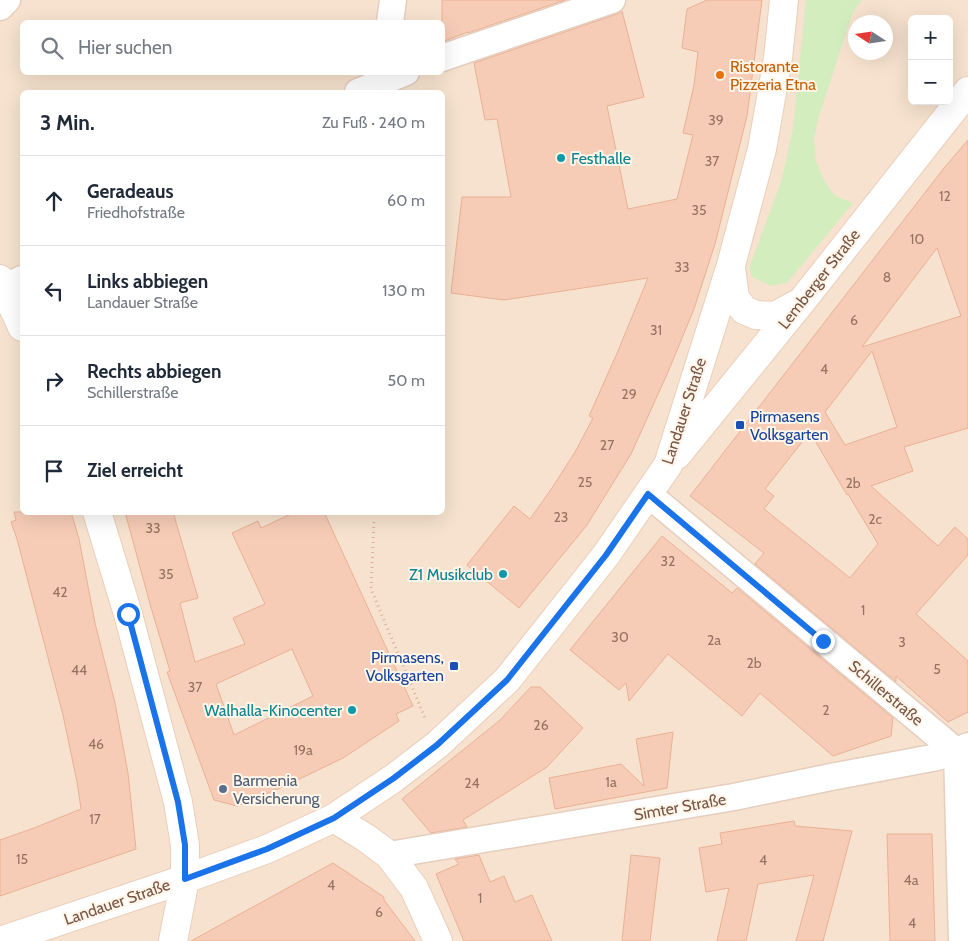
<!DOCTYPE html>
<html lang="de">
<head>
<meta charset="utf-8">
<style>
  :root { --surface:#fff; --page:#f6f6f7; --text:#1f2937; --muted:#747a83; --line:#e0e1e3 }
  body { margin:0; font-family:Cabin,sans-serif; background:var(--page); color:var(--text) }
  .controls { position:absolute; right:15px; top:15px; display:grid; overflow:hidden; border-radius:8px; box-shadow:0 5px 20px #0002 }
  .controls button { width:45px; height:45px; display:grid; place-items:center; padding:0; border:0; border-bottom:1px solid var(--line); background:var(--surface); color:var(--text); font:25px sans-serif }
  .compass { position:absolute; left:848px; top:15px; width:45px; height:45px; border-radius:50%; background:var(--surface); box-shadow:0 5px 20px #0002; rotate:282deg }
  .stop { position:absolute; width:15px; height:15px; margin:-11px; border:4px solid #1a73e8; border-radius:50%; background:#fff }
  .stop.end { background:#1a73e8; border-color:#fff; box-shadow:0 1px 5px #0008 }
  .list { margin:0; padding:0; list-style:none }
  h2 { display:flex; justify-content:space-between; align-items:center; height:65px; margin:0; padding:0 20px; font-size:21px }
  h2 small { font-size:16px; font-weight:400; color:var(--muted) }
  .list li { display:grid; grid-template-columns:32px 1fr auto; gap:15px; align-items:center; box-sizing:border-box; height:90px; padding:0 20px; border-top:1px solid var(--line) }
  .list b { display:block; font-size:19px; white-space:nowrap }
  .list p { margin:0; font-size:16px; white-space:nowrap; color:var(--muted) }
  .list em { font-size:16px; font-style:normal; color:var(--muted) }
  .icon { flex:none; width:28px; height:28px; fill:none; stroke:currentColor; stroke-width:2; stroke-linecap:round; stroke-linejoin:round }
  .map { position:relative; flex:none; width:968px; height:941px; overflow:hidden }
  .search { position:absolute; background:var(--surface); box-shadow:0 5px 20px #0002; left:20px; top:20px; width:425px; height:55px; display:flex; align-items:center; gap:12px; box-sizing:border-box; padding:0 18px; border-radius:8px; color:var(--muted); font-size:19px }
  .panel { position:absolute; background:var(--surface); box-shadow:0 5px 20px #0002; left:20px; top:90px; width:425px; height:425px; border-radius:8px }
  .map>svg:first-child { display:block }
</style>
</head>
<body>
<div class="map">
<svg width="968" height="941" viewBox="0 0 968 941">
  <rect width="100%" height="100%" fill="#fef1e0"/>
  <path fill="#f6e2ce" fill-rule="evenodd" d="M0,0h968v941h-968zM912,19h37v82h-37zM22,22h420v50h-420zM856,22h30v30h-30zM22,92h420v420h-420z"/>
  <path fill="#d3edbe" d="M806,0h56l-9,12 -35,107 -4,20 2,22 8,19 10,15 19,8 -66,80 -16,3 -19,-9 -3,-9 32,-86 12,-53z"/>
  <path fill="#f6ccb6" stroke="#eab094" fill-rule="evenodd" d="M442,0h123l-97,33v-1l-26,10z
    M707,0h55l-15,116 -32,128 -21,65 -26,63 -37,82 -44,71 -68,83 -52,-43 47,-59 16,13 22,-31 23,-36 18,-34 -4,-2 29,-65 30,-73 -144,22 -53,-7 11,-96h49l-14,-78 -12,1 -11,-57 143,-49 5,-3 22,86 -37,9 21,103 49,-10 16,-64 -10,-2 11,-48 4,-33 -16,-4 5,-39z
    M968,140v288l-64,19 9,24 -42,15 67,60 17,-19 13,12v16l-52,59 52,47v51l-20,10 -52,-46v6l-141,-118 9,-11 -74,-57 254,-328zM937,248l24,68 -99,31zM872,351l25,76 -52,18 -20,-33zM810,432l37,63 1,-1 30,50 -28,34 -86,-69 10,-13 -9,-7z
    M14,512h57l8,27 16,84 20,80 13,70 8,76 -136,47v-56l34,-12 47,-19 -4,-27 -14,-67 -46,-176 -6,-17 5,-2z
    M125,512h48l25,86 -18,5 15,59 50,-18 -12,-26 32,-14 -33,-71 26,-12 3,7 34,-16h29l89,194 -17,8 3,7 -56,37 -58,28 -48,20 -23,-6 -47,-128 3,-1 -20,-67zM292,649l21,47 -79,39 -18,-51z
    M662,536l70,57 5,-5 156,130 -2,18 -58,20 -73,-63 -18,23 -74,-62 -39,47 -3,-18 -7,7 -49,-40z
    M531,687h9l43,41 -36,39 -84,53 4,7 -36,6 -29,-34 97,-78z
    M673,732l-6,56 -112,21 -6,-31 72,-14 23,22 -8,-47z
    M794,821l1,5 57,5 -29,110h-27l18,-66 -56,9 -12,57h-29l12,-53 -23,4 -7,-44 23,-4 -2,-11z
    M887,834h45l3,107h-45z
    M479,855l11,27 14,-6 11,26 17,-7 20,46h-88l-28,-67 23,-10 -4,-5z
    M631,855l29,3 -10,83h-28z
    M333,863l51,34v3l31,41h-224z"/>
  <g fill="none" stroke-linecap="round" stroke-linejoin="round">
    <g stroke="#e5cebe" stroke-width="29">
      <path id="street" d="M0,7l7,-7
        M390,22l3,-22
        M442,58l26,-9 144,-49
        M358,92l48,-20
        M4,288l18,-9
        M648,494l309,258 10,5
        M957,752l5,189
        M389,855l345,-58 97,-20 101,-19 25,-6 11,-6"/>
    </g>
    <g stroke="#ebcebb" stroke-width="30">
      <path id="secondary" d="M731,268l4,30 9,12 12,5 19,1 24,-13
        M0,279l22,48
        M677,455l125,-154 166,-210
        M97,512l31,102 50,188 7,43v34l-12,62
        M334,818l32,20 23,17 25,33 24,53
        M0,941l185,-62 82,-30 67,-31 60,-40 43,-33 70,-65 99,-125 62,-90 63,-200 31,-116 16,-91 6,-58"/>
    </g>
    <path stroke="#dbaf99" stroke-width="3" stroke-dasharray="1 4" stroke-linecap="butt" d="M374,522l-3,67 54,129"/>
    <use href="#street" stroke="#fff" stroke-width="26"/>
    <use href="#secondary" stroke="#fff" stroke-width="28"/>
  </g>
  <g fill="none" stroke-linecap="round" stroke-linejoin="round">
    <path stroke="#1a73e8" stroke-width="6" d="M128,614l50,188 7,43v34l82,-30 67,-31 60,-40 43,-33 70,-65 99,-125 42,-61 175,147"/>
  </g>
  <circle fill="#e8710a" stroke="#fff5e8" stroke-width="2" cx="720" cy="75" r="5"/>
  <g fill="#0f9aa8" stroke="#fff5e8" stroke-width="2">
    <circle cx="561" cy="158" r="5"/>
    <circle cx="503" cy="574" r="5"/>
    <circle cx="352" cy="710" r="5"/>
  </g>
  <g fill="#1a4fb4" stroke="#fff5e8" stroke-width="2">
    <rect x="735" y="420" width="10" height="10" rx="2.5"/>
    <rect x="449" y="661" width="10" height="10" rx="2.5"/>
  </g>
  <circle fill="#5c6f8a" stroke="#fff5e8" stroke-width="2" cx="223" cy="789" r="5"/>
  <g text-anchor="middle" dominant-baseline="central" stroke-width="4" stroke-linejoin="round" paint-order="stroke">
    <g font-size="14" fill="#977261">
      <text x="716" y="120">39</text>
      <text x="712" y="161">37</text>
      <text x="945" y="196">12</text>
      <text x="699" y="210">35</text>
      <text x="917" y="239">10</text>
      <text x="682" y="267">33</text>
      <text x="887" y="277">8</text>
      <text x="854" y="320">6</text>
      <text x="656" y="330">31</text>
      <text x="824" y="369">4</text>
      <text x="629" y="394">29</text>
      <text x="607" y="445">27</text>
      <text x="585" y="482">25</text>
      <text x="853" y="483">2b</text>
      <text x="561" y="517">23</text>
      <text x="875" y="519">2c</text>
      <text x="153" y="528">33</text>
      <text x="668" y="561">32</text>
      <text x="166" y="574">35</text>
      <text x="60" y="592">42</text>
      <text x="863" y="610">1</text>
      <text x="620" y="637">30</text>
      <text x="714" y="640">2a</text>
      <text x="902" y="642">3</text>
      <text x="754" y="663">2b</text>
      <text x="937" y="669">5</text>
      <text x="79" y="670">44</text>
      <text x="195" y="687">37</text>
      <text x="826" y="710">2</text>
      <text x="541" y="725">26</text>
      <text x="96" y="744">46</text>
      <text x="303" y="750">19a</text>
      <text x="611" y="782">1a</text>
      <text x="472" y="783">24</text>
      <text x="95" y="819">17</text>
      <text x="22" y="859">15</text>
      <text x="763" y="860">4</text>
      <text x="911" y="880">4a</text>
      <text x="331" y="885">4</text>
      <text x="480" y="898">1</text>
      <text x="379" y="912">6</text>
      <text x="912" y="923">4</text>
    </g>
    <g font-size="16" fill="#c56008" stroke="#fff5e8" text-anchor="start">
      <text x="730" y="66">Ristorante<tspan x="730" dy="18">Pizzeria Etna</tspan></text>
    </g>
    <g font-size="16" fill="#0d838f" stroke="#fff5e8" text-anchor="end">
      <text x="571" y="158" text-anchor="start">Festhalle</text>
      <text x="493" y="574">Z1 Musikclub</text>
      <text x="342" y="710">Walhalla-Kinocenter</text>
    </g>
    <g font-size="16" fill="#775445" stroke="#fff5e8">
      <text transform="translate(819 279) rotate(-52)">Lemberger Straße</text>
      <text transform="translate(684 411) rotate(-72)">Landauer Straße</text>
      <text transform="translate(886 693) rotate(40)">Schillerstraße</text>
      <text transform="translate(680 807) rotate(-10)">Simter Straße</text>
      <text transform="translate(117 902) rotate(-19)">Landauer Straße</text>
    </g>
    <g font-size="16" fill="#164399" stroke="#fff5e8" text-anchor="start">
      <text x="750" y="416">Pirmasens<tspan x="750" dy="18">Volksgarten</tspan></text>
      <text x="444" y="657" text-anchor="end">Pirmasens,<tspan x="444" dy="18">Volksgarten</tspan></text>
    </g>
    <g font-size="16" fill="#4e5e75" stroke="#fff5e8" text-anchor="start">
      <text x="233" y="780">Barmenia<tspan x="233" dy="18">Versicherung</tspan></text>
    </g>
  </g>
</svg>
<div class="controls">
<button>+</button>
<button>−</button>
</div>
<svg class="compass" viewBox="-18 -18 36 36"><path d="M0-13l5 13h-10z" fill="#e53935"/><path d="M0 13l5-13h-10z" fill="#747a83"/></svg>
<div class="stop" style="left:128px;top:614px"></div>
<div class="stop end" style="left:823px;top:641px"></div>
<div class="search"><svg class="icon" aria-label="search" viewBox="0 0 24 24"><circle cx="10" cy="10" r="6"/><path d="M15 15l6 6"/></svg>Hier suchen</div>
<section class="panel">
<h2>3 Min.<small>Zu Fuß · 240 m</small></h2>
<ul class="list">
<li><svg class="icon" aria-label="ahead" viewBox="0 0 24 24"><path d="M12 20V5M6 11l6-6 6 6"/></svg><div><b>Geradeaus</b><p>Friedhofstraße</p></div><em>60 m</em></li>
<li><svg class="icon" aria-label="left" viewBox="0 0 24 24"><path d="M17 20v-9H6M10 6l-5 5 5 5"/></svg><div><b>Links abbiegen</b><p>Landauer Straße</p></div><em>130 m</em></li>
<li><svg class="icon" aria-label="right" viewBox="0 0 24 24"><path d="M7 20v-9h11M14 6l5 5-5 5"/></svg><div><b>Rechts abbiegen</b><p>Schillerstraße</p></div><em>50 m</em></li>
<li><svg class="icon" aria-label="arrive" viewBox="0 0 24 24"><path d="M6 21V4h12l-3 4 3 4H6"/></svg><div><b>Ziel erreicht</b></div></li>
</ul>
</section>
</div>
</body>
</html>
